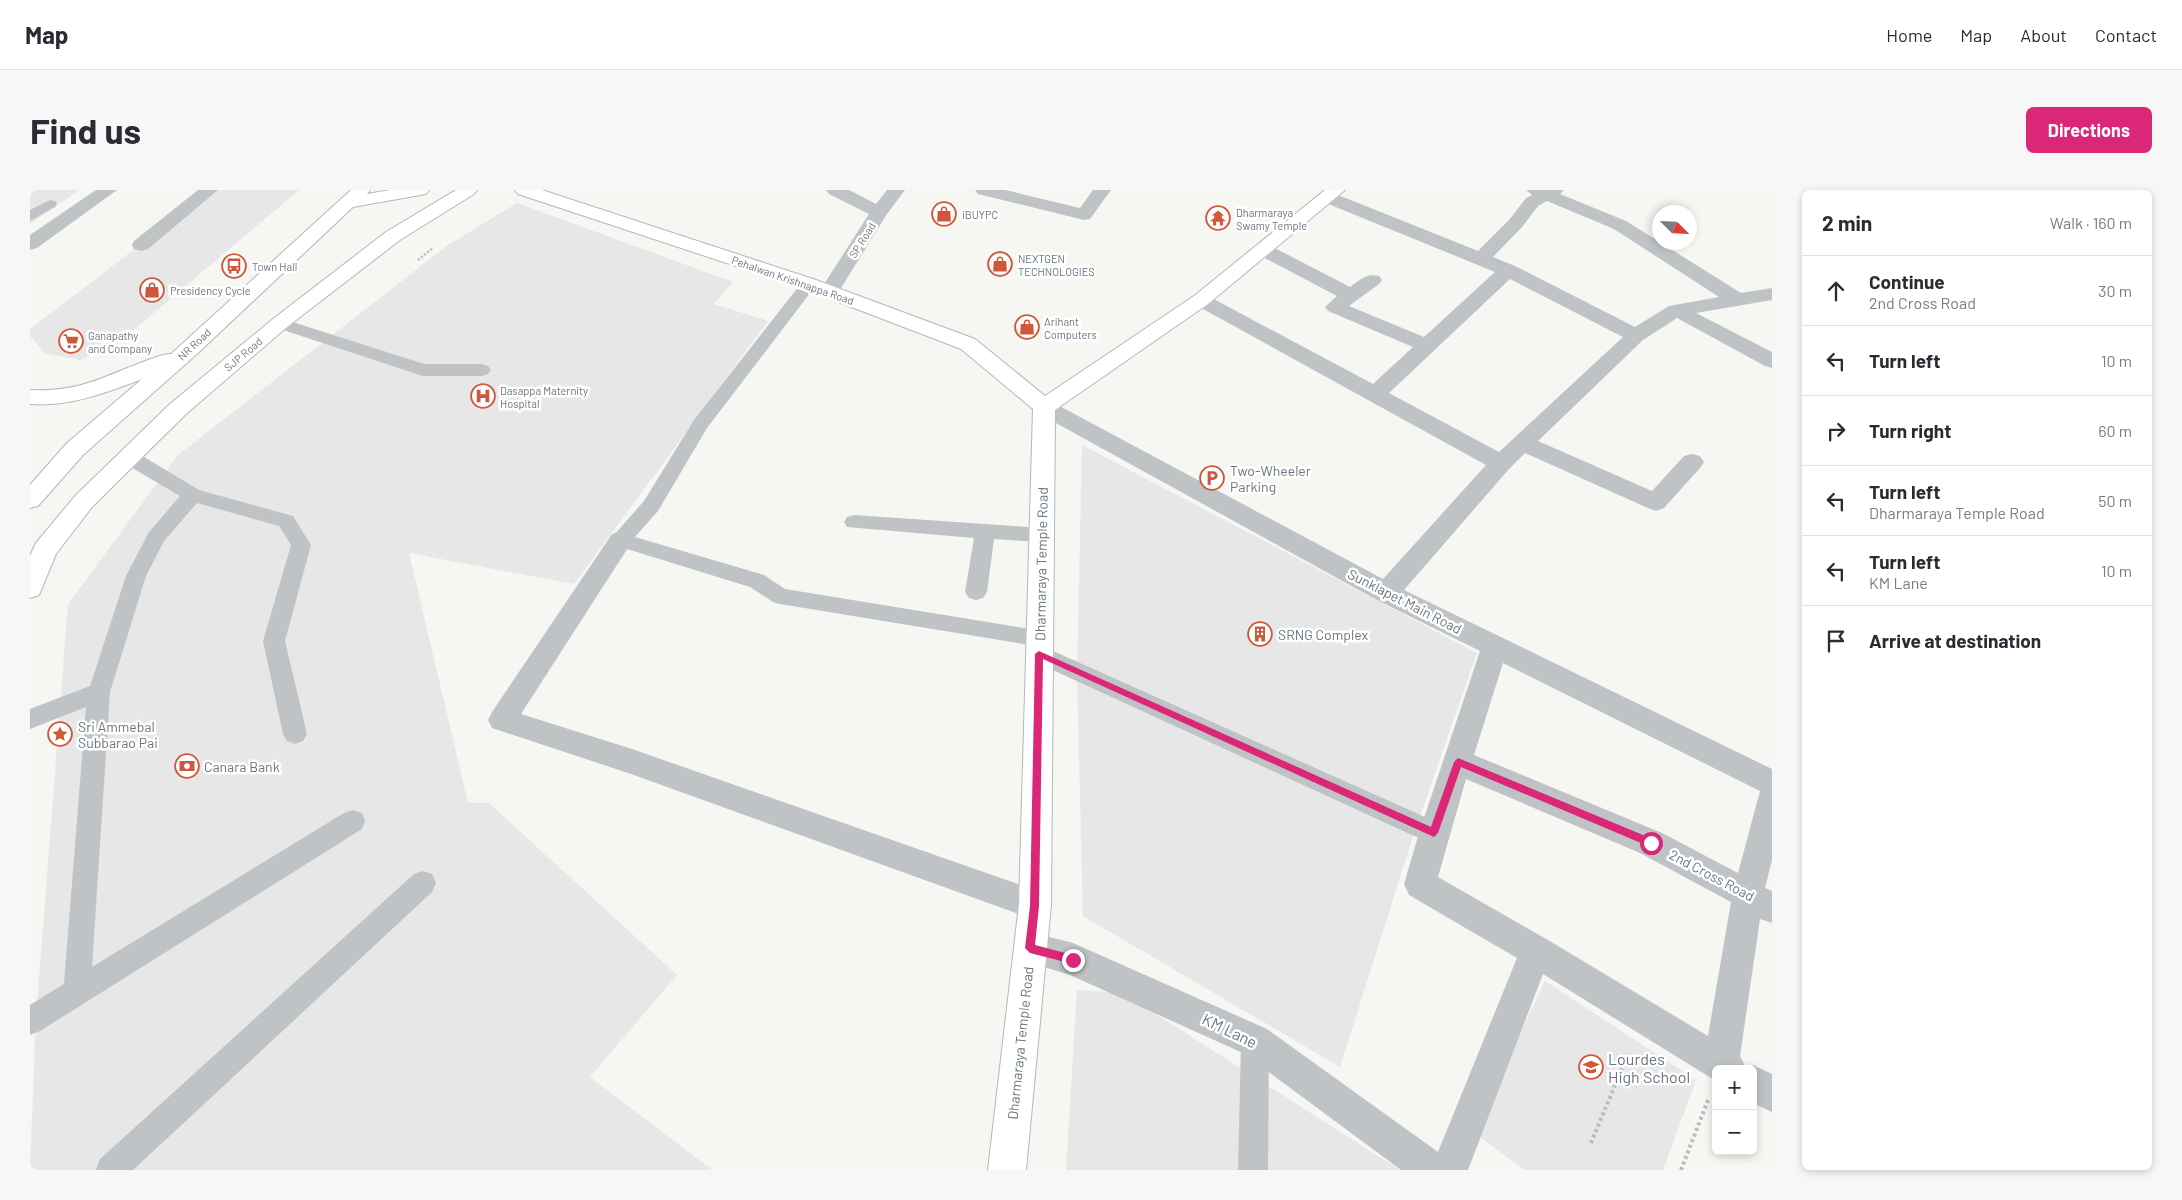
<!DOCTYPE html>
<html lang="en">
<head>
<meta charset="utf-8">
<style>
  :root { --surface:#fff; --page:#f7f7f7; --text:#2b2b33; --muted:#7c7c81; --line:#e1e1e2; --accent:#db2777 }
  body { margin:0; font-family:Barlow,sans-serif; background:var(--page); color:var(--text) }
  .controls { position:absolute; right:15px; bottom:15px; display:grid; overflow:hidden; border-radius:8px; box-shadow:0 2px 8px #0003 }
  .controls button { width:45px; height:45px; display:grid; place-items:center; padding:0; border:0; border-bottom:1px solid var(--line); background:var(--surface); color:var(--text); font:25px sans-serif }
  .compass { position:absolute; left:1622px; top:15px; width:45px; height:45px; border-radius:50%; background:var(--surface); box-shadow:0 2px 8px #0003; rotate:114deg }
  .stop { position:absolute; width:15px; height:15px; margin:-11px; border:4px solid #db2777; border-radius:50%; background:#fff }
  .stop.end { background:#db2777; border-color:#fff; box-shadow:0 1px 5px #0008 }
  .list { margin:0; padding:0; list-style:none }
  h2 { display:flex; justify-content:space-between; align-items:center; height:65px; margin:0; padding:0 20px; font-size:21px }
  h2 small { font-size:16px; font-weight:400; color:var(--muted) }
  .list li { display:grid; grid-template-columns:32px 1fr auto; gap:15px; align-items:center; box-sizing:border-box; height:70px; padding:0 20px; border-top:1px solid var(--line) }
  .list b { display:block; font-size:19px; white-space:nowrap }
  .list p { margin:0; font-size:16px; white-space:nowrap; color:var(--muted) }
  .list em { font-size:16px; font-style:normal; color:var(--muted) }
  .icon { flex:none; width:28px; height:28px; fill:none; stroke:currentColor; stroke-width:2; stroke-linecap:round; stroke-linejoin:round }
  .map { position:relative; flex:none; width:1742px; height:980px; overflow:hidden; border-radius:8px }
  header { display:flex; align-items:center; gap:30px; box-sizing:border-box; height:70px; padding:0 25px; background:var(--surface); border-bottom:1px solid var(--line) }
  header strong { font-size:24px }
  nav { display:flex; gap:28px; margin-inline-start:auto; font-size:18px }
  .intro { display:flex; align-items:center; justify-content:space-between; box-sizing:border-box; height:120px; padding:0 30px }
  h1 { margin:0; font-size:35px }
  .button { padding:12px 22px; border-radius:8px; background:var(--accent); color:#fff; font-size:18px; font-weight:700 }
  main { display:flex; gap:30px; padding:0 30px }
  aside { flex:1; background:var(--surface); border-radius:8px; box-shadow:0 2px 8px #0003 }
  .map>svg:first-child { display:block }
</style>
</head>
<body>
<header>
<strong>Map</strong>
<nav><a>Home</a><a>Map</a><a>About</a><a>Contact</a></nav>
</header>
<div class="intro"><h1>Find us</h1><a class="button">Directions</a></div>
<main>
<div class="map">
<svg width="1742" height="980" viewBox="0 0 1742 980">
  <rect width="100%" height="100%" fill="#f6f6f3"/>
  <path fill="#e6e7e6" d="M0,0h49l-49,34z
    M182,0h87l-176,149 -43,21 -35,-7 -15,-17v-7z
    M487,13l216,79 -19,22 54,17 -194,263 -165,-31 59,250h21l188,172 -87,102 122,93h-682l6,-152 32,-414 110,-149 270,-210z
    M1052,255l395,208 -63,180 -74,234 -257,-151 -6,-240z
    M1515,791l151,99 -33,90h-138l-52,-38z
    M1047,800l46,3 277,177h-334z"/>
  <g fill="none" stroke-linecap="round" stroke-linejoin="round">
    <g stroke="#b2b7ba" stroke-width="2">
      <path id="secondary" d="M485,0h27l274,90 159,59 70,57 149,-100 131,-106h20l-137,114 -153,106 -4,495 -25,265h-38l31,-265 14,-496 -72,-60 -159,-61 -284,-94z"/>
    </g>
    <g stroke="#b3b7ba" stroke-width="2">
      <path id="primary" d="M321,0h19l-3,4 23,-4h39l-3,4 -6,1 -67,12 -155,146 -115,102 -45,51 -8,2v-23l37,-42 75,-64c-36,14 -73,28 -112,25v-14c21,1 41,-1 61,-8 15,-4 70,-30 80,-28z
        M426,0h21l-3,4 -74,46 -113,87 -101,87 -94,93 -36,47 -17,41 -9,3v-42l6,-13 40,-48 94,-91 103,-85 113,-87z"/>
    </g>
    <path stroke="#b9bcbe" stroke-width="2.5" stroke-dasharray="2 2" stroke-linecap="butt" d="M388,70l15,-12"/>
    <path stroke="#b9bcbe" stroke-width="4" stroke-dasharray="3 3" stroke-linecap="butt" d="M1561,953l37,-89
      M1651,980l27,-70"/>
    <path fill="#bfc3c6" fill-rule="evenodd" d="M20,10l5,1 2,3 -2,3 -25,14v-11z
      M779,89l6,2 2,3 -110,144 -49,83 -23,26 129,38 21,14 263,43 3,6 -3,6 -6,2 401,179 4,8 -4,8 -9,3 -9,-3 -394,-181 -3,-6 3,-6 5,-2 -256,-42 -7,-2 -23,-15 -136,-42 -3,-5 3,-5 30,-34 50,-81 109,-139z
      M250,128l144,46h58l6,2 3,4 -3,4 -6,2h-59l-149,-49 -2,-4 2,-4z
      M99,261l7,1 63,38 94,26 18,29 -26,96 22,93 -4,7 -8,3 -8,-3 -4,-7 -20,-93 28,-96 -12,-19 -82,-23 -33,38 -18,35 -36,116 -18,275 252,-154 9,-3 9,3 3,8 -3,8 -322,202 -10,4v-30l34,-21 22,-277 -56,22v-20l60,-23 36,-110 23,-44 31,-36 -58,-34 -2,-5 2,-5z
      M824,325l188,13 7,2 3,5 -3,5 -7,2 -48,-3 -7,53 -4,6 -7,2 -7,-2 -4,-6 9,-54 -127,-11 -3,-5 3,-5z
      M393,681l9,3 4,9 -4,9 -299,278h-37l4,-11 314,-285z
      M1225,837l10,4 4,10 -1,129h-30l3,-129 4,-10z"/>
    <path fill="#bfc3c6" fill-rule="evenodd" d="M66,0h21l-80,58 -7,2v-15z
      M168,0h20l-70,59 -7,2 -7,-2 -2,-4 2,-4z
      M796,0h23l27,14 11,-14h18l-18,24 -51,82 -7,2 -7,-2 -3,-4 50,-78 -40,-20z
      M945,0h30l75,18 13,-18h18l-21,29 -6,1 -106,-26z
      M1496,0h38l-4,4 66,27 115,72 31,-5v12l-76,13 76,39v16l-7,-2 -88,-48 -34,22 -105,101 114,50 32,-35 8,-2 8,2 4,6 -4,6 -36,40 -8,3 -8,-3 -123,-55 -16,16 -105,121 368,179v91l-7,28 7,3v32l-12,-4 -20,137 6,12 7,-3 19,9v38l-19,-9v-34h-37v12l-173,-107 -75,196h-67l-158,-117 -173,-78 -52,-16 -4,-11 4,-11 12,-5 43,11 194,86 171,123 79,-194 -108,-63 -5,-11 15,-51 61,-182 -103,-51 -341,-188 -3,-5 3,-5 8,-2 8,2 331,177 103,-114 -292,-161 -3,-4 3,-4 7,-2 7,2 165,88 40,-37 -85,-36 -3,-4 12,-11 -82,-43 -2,-4 2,-4 7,-2 7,2 81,42c10,-7 16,-14 29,-11l3,4 -3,4 -30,22 75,31 71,-65 -174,-71 -3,-4 3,-4 6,-1 6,1 145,58 32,-32 16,-21 6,-3zM1517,11l67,28 105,68 -50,9 -34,21 -120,-61 -22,-9 29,-30 16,-21zM1480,89l113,58 -124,115 -110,-59zM1473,473l257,128 -22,82 -76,-40 -188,-78zM1436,589l174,74 91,49 -23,134 -160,-96 -110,-63z
      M591,341l9,3 3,6 -112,174 111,35 403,141 11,4 5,11 -5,11 -11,4 -404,-146 -139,-46 -4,-8 4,-8 120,-178z"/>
    <use href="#secondary" fill="#fff" fill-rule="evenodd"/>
    <use href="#primary" fill="#fff" fill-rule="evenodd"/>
  </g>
  <path fill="#db2777" d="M1009,461l392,176 23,-65 4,-4 197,82 1,3 -1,3h-7l-187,-79 -23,66 -4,4 -391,-178 -4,247 -4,39 38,10 5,5 -5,4 -43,-11 -5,-5 5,-42 5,-252z"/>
  <defs>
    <g id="shop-ring" transform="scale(1.25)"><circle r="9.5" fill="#fff" stroke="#d05739" stroke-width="1.5"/><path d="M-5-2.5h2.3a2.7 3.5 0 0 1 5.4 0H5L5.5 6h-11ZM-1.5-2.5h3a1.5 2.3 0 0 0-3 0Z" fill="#d05739"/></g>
    <g id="temple-ring" transform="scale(1.25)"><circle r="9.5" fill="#fff" stroke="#d05739" stroke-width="1.5"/><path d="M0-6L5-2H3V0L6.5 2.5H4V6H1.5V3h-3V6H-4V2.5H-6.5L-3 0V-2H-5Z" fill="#d05739"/></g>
    <g id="bus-ring" transform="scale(1.25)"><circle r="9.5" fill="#fff" stroke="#d05739" stroke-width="1.5"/><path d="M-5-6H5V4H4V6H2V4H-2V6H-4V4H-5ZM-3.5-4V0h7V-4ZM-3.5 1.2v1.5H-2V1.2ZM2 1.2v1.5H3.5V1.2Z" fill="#d05739"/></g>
    <g id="supermarket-ring" transform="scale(1.25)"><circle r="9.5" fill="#fff" stroke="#d05739" stroke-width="1.5"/><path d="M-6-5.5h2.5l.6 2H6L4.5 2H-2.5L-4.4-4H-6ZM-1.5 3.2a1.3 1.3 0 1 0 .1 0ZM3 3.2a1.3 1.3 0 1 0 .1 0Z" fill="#d05739"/></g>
    <g id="hospital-ring" transform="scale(1.25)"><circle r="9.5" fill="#fff" stroke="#d05739" stroke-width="1.5"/><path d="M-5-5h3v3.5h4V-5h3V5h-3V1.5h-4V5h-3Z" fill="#d05739"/></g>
    <g id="parking-ring" transform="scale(1.25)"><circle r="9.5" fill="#fff" stroke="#d05739" stroke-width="1.5"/><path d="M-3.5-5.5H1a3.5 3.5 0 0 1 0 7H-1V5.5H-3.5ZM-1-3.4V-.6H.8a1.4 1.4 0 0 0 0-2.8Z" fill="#d05739"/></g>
    <g id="building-ring" transform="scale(1.25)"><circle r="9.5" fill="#fff" stroke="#d05739" stroke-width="1.5"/><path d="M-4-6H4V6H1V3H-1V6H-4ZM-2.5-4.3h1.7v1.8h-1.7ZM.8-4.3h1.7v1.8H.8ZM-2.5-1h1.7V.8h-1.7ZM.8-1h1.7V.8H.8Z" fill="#d05739"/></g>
    <g id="sight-ring" transform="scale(1.25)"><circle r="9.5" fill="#fff" stroke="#d05739" stroke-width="1.5"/><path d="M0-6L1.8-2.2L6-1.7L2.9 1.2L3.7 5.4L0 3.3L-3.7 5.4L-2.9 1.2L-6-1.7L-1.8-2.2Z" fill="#d05739"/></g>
    <g id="bank-ring" transform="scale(1.25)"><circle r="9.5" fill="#fff" stroke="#d05739" stroke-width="1.5"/><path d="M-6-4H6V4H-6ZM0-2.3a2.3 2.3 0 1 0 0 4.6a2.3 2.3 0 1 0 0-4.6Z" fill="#d05739"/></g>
    <g id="school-ring" transform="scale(1.25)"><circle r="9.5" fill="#fff" stroke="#d05739" stroke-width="1.5"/><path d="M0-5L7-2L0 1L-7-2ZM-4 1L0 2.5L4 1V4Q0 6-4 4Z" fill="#d05739"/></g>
  </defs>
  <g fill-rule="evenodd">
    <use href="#shop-ring" x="914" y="24"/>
    <use href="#temple-ring" x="1188" y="28"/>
    <use href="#shop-ring" x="970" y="74"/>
    <use href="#bus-ring" x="204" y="76"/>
    <use href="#shop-ring" x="122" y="100"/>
    <use href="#shop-ring" x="997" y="137"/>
    <use href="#supermarket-ring" x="41" y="151"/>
    <use href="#hospital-ring" x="453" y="206"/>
    <use href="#parking-ring" x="1182" y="288"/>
    <use href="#building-ring" x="1230" y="444"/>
    <use href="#sight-ring" x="30" y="544"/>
    <use href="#bank-ring" x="157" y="576"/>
    <use href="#school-ring" x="1561" y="877"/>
  </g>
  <g text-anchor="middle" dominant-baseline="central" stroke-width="5" stroke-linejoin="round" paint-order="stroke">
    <g font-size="11" fill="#687681" stroke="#fff" text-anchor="start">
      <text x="1206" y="22">Dharmaraya<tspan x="1206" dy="13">Swamy Temple</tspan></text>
      <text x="932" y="24">iBUYPC</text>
      <text x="988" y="68">NEXTGEN<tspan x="988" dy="13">TECHNOLOGIES</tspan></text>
      <text x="222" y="76">Town Hall</text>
      <text x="140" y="100">Presidency Cycle</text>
      <text x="1014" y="131">Arihant<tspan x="1014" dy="13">Computers</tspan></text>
      <text x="58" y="145">Ganapathy<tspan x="58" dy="13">and Company</tspan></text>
      <text x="470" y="200">Dasappa Maternity<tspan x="470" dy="13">Hospital</tspan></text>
    </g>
    <g font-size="11" fill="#687681" stroke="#fff">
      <text transform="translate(832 50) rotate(-58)">SP Road</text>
      <text transform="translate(763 90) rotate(19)">Pehalwan Krishnappa Road</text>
      <text transform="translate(164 154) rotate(-43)">NR Road</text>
      <text transform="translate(213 164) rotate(-40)">SJP Road</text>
    </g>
    <g font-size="14" fill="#687681" stroke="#fff" text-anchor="start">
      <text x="1200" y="280">Two-Wheeler<tspan x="1200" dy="16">Parking</tspan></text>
      <text x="1248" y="444">SRNG Complex</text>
      <text x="48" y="536">Sri Ammebal<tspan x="48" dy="16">Subbarao Pai</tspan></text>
      <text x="174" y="576">Canara Bank</text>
    </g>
    <g font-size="14" fill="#687681" stroke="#fff">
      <text transform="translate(1011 374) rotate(-89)">Dharmaraya Temple Road</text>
      <text transform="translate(1375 411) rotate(27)">Sunklapet Main Road</text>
      <text transform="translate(1682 685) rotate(28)">2nd Cross Road</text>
      <text transform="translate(990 853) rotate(-84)">Dharmaraya Temple Road</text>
    </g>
    <g font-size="16" fill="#687681" stroke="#fff">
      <text transform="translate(1200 840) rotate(26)">KM Lane</text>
    </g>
    <g font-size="16" fill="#687681" stroke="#fff" text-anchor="start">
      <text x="1578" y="868">Lourdes<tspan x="1578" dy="18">High School</tspan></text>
    </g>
  </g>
</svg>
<div class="controls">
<button>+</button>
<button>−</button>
</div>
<svg class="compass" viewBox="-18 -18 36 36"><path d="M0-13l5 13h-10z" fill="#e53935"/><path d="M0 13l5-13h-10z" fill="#7c7c81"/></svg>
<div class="stop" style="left:1621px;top:653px"></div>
<div class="stop end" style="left:1043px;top:770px"></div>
</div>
<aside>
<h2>2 min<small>Walk · 160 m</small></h2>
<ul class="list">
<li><svg class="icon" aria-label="ahead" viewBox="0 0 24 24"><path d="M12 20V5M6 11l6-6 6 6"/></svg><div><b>Continue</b><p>2nd Cross Road</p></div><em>30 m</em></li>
<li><svg class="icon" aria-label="left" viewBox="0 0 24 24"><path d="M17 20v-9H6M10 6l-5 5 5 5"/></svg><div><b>Turn left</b></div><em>10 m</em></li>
<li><svg class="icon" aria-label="right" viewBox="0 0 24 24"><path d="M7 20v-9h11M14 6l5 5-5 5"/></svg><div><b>Turn right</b></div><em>60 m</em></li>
<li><svg class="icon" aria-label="left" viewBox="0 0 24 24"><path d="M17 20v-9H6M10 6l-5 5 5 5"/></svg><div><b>Turn left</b><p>Dharmaraya Temple Road</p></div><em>50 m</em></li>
<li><svg class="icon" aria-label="left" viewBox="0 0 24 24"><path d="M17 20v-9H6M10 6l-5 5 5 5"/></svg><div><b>Turn left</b><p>KM Lane</p></div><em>10 m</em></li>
<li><svg class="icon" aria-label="arrive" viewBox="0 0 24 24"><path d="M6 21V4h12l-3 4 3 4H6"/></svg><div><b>Arrive at destination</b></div></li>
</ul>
</aside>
</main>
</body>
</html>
